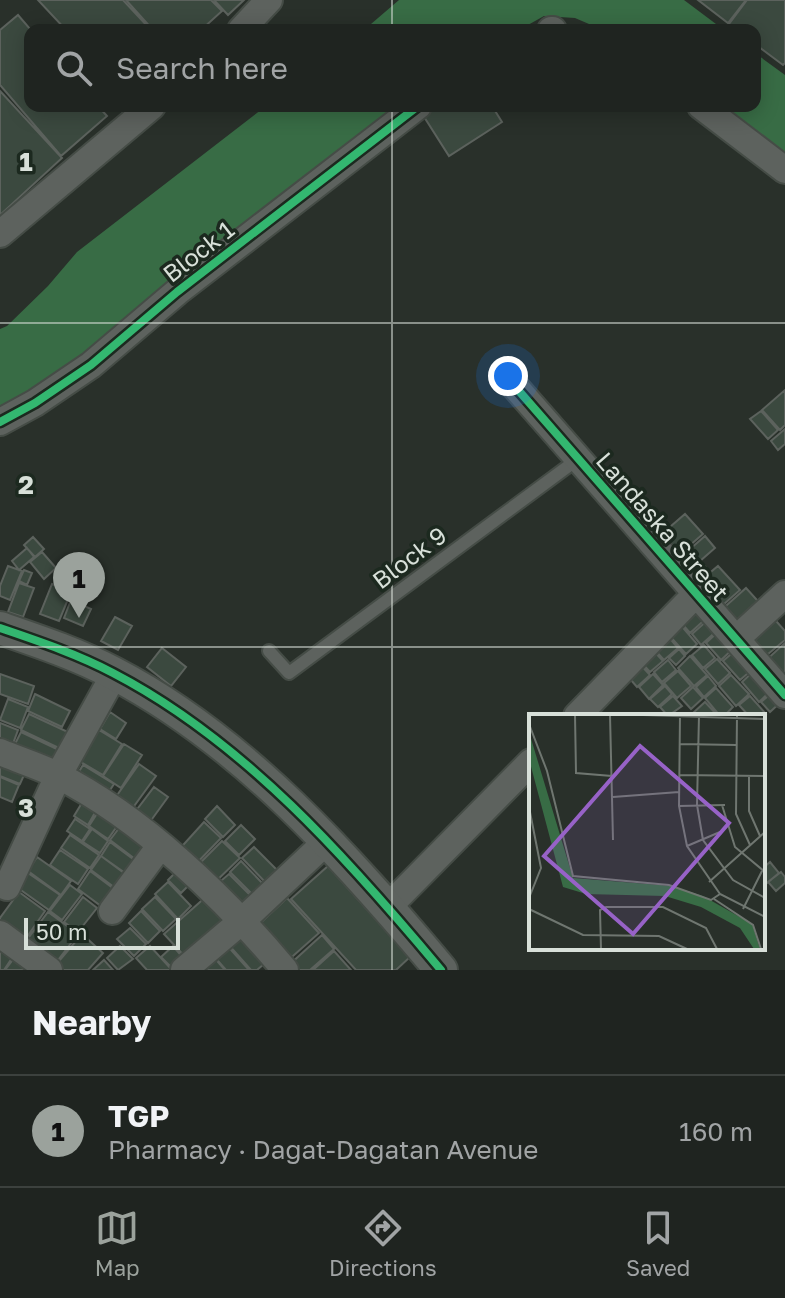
<!DOCTYPE html>
<html lang="en">
<head>
<meta charset="utf-8">
<style>
  :root { --surface:#1f2420; --page:#272c29; --text:#f1f3f6; --muted:#a1a4a5; --line:#3c413e; --accent:#9ba29c }
  body { margin:0; font-family:"Golos Text",sans-serif; background:var(--page); color:var(--text) }
  .scale { position:absolute; left:24px; bottom:20px; width:156px; box-sizing:border-box; padding-left:8px; border:4px solid #d8e0d9; border-top:0; font-size:22px; line-height:28px; white-space:nowrap; color:#d8e0d9; -webkit-text-stroke:6px #1c291f; paint-order:stroke }
  .you { position:absolute; left:508px; top:376px; width:28px; height:28px; margin:-20px; border:6px solid #fff; border-radius:50%; background:#1a73e8; box-shadow:0 0 0 12px #1a73e833 }
  .badge { display:grid; place-items:center; width:52px; height:52px; border-radius:50%; background:var(--accent); color:#111; font-size:26px; font-weight:700 }
  .pin { position:absolute; translate:-50% -66px; filter:drop-shadow(0 2px 4px #0008) }
  .pin::after { content:''; position:absolute; top:42px; width:28px; height:24px; background:inherit; clip-path:polygon(0 0,100% 0,50% 100%) }
  .list { margin:0; padding:0; list-style:none }
  h2 { display:flex; justify-content:space-between; align-items:center; height:104px; margin:0; padding:0 32px; font-size:34px }
  h2 small { font-size:26px; font-weight:400; color:var(--muted) }
  .list li { display:grid; grid-template-columns:52px 1fr auto; gap:24px; align-items:center; box-sizing:border-box; height:112px; padding:0 32px; border-top:2px solid var(--line) }
  .list b { display:block; font-size:30px; white-space:nowrap }
  .list p { margin:0; font-size:26px; white-space:nowrap; color:var(--muted) }
  .list em { font-size:26px; font-style:normal; color:var(--muted) }
  .icon { flex:none; width:44px; height:44px; fill:none; stroke:currentColor; stroke-width:2; stroke-linecap:round; stroke-linejoin:round }
  .map { position:relative; flex:none; width:785px; height:970px; overflow:hidden }
  .search { position:absolute; background:var(--surface); box-shadow:0 4px 20px #0003; left:24px; right:24px; top:24px; height:88px; display:flex; align-items:center; gap:20px; box-sizing:border-box; padding:0 28px; border-radius:16px; color:var(--muted); font-size:30px }
  .sheet { height:216px; background:var(--surface) }
  nav { display:flex; justify-content:space-around; align-items:center; box-sizing:border-box; height:112px; border-top:2px solid var(--line); background:var(--surface); font-size:22px; color:var(--muted) }
  nav a { display:grid; justify-items:center; gap:4px }
  nav .on { color:var(--accent) }
  .map>svg:first-child { display:block }
</style>
</head>
<body>
<div class="map">
<svg width="785" height="970" viewBox="0 0 785 970">
  <rect width="100%" height="100%" fill="#29302a"/>
  <path fill="#386c45" d="M399,0h285l40,30h-121l-28,-12 -31,-2 -25,14h-155z
    M755,53l30,22v86l-72,-55h42z
    M266,106h138l-391,302 -13,7v-86l7,-3 41,-40 29,-34z"/>
  <path fill="#3b493f" stroke="#5c625d" stroke-width="2" d="M38,0h85l28,30h-85z
    M126,0h85l11,11 -21,19h-48z
    M214,0h30l-16,15z
    M698,0h48l-18,23z
    M747,0h38v63l-2,2 -28,-21v-14h-18l-8,-6z
    M18,15l13,15 -1,76h68l9,10 -46,40 -61,-71v-55z
    M0,91l62,67 -62,57z
    M431,106h61l10,16 -53,34 -28,-44z
    M785,390v35l-5,5 -18,-20z
    M761,411l17,19 -10,9 -18,-20z
    M785,429v15l-7,6 -7,-9z
    M685,514l18,20 -29,25 -18,-20z
    M705,536l10,12 -15,13 -10,-12z
    M33,537l11,12 -9,8 -11,-12z
    M27,548l7,9 -15,13 -7,-9z
    M687,550l9,10 -13,12 -9,-11z
    M42,552l14,16 -12,11 -14,-17z
    M700,561l9,10 -15,12 -9,-9z
    M8,566l14,5 -12,29 -10,-4v-10z
    M718,566l22,24 -24,21 -22,-25z
    M24,570l8,3 -5,12 -8,-4z
    M62,576l23,9 -6,16 -9,-4 3,-6 -15,-6z
    M19,583l15,5 -11,29 -15,-5z
    M52,584l19,8 -12,29 -19,-7z
    M746,588l20,22 -28,24 -19,-22z
    M71,600l20,9 -8,17 -19,-8z
    M698,601l12,14 -20,18 -12,-14z
    M768,612l17,19v9l-23,19 -21,-24z
    M115,617l17,9 -14,24 -17,-9z
    M710,618l10,10 -19,17 -9,-11z
    M679,623l18,21 -11,10 -19,-21z
    M720,630l15,17 -14,13 -15,-17z
    M667,635l11,13 -14,12 -11,-12z
    M785,643v29l-7,6 -14,-16z
    M704,645l11,13 -12,10 -11,-13z
    M162,648l24,19 -15,19 -24,-19z
    M652,649l11,12 -13,11 -11,-12z
    M679,649l6,7 -9,9 -7,-7z
    M737,649l17,19 -14,12 -17,-19z
    M690,656l17,19 -13,11 -16,-18z
    M717,659l13,14 -12,11 -13,-15z
    M668,660l8,10 -14,12 -8,-10z
    M638,662l12,13 -13,12 -12,-14z
    M755,670l18,19 -14,13 -17,-20z
    M678,671l13,15 -14,12 -13,-15z
    M0,674l34,12 -6,18 -28,-10z
    M653,674l10,11 -14,14 -10,-12z
    M731,675l18,19 -13,12 -17,-20z
    M708,676l8,10 -12,11 -8,-10z
    M665,686l7,8 -14,13 -8,-8z
    M693,687l10,11 -12,11 -10,-11z
    M716,688l17,19 -9,9h-4l-15,-18z
    M774,691l9,9 -13,12 -9,-10z
    M35,694l35,17 -8,16 -34,-16z
    M673,696l9,10 -14,10 -8,-9z
    M750,696l16,18 -3,2h-14l-10,-11z
    M8,699l20,8 -8,21 -20,-8z
    M705,702l13,14h-22l-3,-3z
    M110,712l16,11 -10,16 -16,-10z
    M29,714l41,19 -7,17 -42,-20z
    M0,723l18,7 -7,19 -11,-4z
    M99,730l23,14 -19,31 -24,-14z
    M21,732l38,18 -9,18 -38,-18z
    M124,744l18,11 -21,33 -18,-12z
    M0,754l28,12 -8,18 -20,-8z
    M139,764l17,12 -27,37 -16,-12z
    M83,765l31,19 -10,15 -30,-19z
    M0,777l19,8 -7,17 -12,-5z
    M154,787l14,10 -21,29 -15,-10z
    M83,801l14,8 -9,16 -14,-9z
    M217,806l18,19 -12,12 -18,-18z
    M100,809l20,13 -12,17 -19,-13z
    M75,819l15,10 -8,12 -15,-10z
    M204,822l17,16 -30,31 -16,-15z
    M123,823l29,22 -13,17 -29,-22z
    M241,825l14,14 -16,16 -14,-14z
    M92,829l16,12 -8,12 -17,-11z
    M70,835l29,20 -9,13 -29,-20z
    M222,841l18,17 -29,28 -17,-17z
    M110,842l27,20 -9,13 -27,-19z
    M254,847l26,26 -12,12 -26,-27z
    M60,850l28,19 -10,15 -28,-19z
    M101,856l27,20 -10,14 -27,-20z
    M37,857l34,24 -10,14 -33,-24z
    M241,861l23,24 -11,10 -23,-23z
    M770,862l9,11 -12,10 -4,-5v-10z
    M328,866l82,91 -14,13h-40l-65,-71z
    M90,871l28,21 -13,17 -27,-20z
    M176,872l13,13 -8,8 -13,-13z
    M781,872l4,5v6l-9,8 -8,-9z
    M28,873l32,22 -11,15 -31,-22z
    M229,874l24,24 -13,13 -25,-25z
    M168,882l23,24 -13,13 -23,-25z
    M70,885l12,9 -20,26 -12,-9z
    M19,892l26,19 -23,33 -22,-16v-10z
    M208,895l23,25 -43,40 -24,-26z
    M83,897l14,11 -19,24 -14,-10z
    M155,897l21,22 -13,12 -21,-22z
    M287,898l32,35 -34,30 -31,-34z
    M141,911l19,20 -12,12 -19,-20z
    M48,912l30,22 -26,34 -29,-23z
    M244,927l27,31 -14,12h-6l-24,-27z
    M130,928l16,16 -12,12 -17,-17z
    M82,934l21,19 -15,17h-33l-2,-2z
    M322,935l12,14 -24,21h-19l-3,-4z
    M224,942l25,28h-23l-15,-17z
    M0,945l16,7 -12,18h-4z
    M120,946l13,13 -15,11 -11,-12z
    M150,946l22,24h-25l-11,-12z
    M173,946l12,14 -11,10 -13,-13z
    M334,951l17,19h-38z
    M18,953l9,17h-22z
    M210,953l15,17h-34z
    M104,960l9,10h-20z"/>
  <g fill="none" stroke-linecap="round" stroke-linejoin="round">
    <g stroke="#454c46" stroke-width="16">
      <path id="service" d="M269,651l20,22 289,-214"/>
    </g>
    <g stroke="#454c46" stroke-width="30">
      <path id="minor" d="M241,30l28,-30
        M551,30h2
        M701,106l84,64
        M0,234l152,-128
        M512,383l273,312
        M0,422l35,-19 56,-38 86,-73 241,-186
        M736,639l49,-45
        M577,716l119,-122
        M0,752c19,8 39,14 57,23 85,43 168,123 228,195
        M7,887l51,-111 57,-103
        M388,907l143,-145
        M112,911l48,-65
        M0,934l49,36
        M184,970l59,-50 84,-79"/>
    </g>
    <g stroke="#454c46" stroke-width="36">
      <path id="tertiary" d="M0,628c38,13 77,26 113,45 131,68 235,186 328,297"/>
    </g>
    <use href="#service" stroke="#5d625e" stroke-width="12"/>
    <use href="#minor" stroke="#5d625e" stroke-width="26"/>
    <use href="#tertiary" stroke="#5d625e" stroke-width="32"/>
    <g stroke="#1c291f" stroke-width="13">
      <path id="cycleway" d="M512,383l273,312
        M0,422l35,-19 56,-38 86,-73 241,-186
        M0,628c38,13 77,26 113,45 131,68 235,186 328,297"/>
    </g>
    <use href="#cycleway" stroke="#33b770" stroke-width="8"/>
  </g>
  <path fill="none" stroke="#d8e0d9" stroke-width="2" stroke-opacity="0.55" d="M392,0v30M392,106v864M0,323h785M0,647h785"/>
  <g text-anchor="middle" dominant-baseline="central" stroke-width="7" stroke-linejoin="round" paint-order="stroke">
    <g font-size="24" fill="#d8e0d9" stroke="#1c291f">
      <text transform="translate(198 251) rotate(-38)">Block 1</text>
      <text transform="translate(663 526) rotate(49)">Landaska Street</text>
      <text transform="translate(409 557) rotate(-37)">Block 9</text>
    </g>
  </g>
  <g transform="translate(529 714)">
    <rect width="236" height="236" fill="#29302a"/>
    <path d="M0,18l44,146 99,8 31,10 49,28 8,25h-6l-14,-21 -39,-21 -36,-11 -79,-2 -23,-7 -34,-128z" fill="#386c45"/>
    <path fill="none" stroke="#6f7670" stroke-width="2" d="M46,1l1,58 36,3M81,1l3,125M114,1l122,4M151,1l-1,91 8,40 33,48 45,23M170,1l-2,90 6,35 30,40 32,18M208,1l-1,99 14,31M0,10l18,47 26,105 96,9 42,15 9,-6M151,30l56,1M150,61l86,1M220,62v35l11,25M84,83l66,-5M193,91l13,42 30,25M150,92l46,-1M0,93l12,61 -12,30M158,132l33,-14M180,168l56,-50M185,185l39,26 8,24M0,195l54,26 76,1 28,13M214,195l19,-38M72,235l-1,-39 6,-3h57l43,21 11,21"/>
    <path fill="#9762c7" fill-opacity="0.15" stroke="#9762c7" stroke-width="4" d="M111,32l89,77 -96,111 -89,-78z"/>
    <rect width="236" height="236" fill="none" stroke="#d8e0d9" stroke-width="4"/>
  </g>
  <g font-size="26" text-anchor="middle" font-weight="bold" fill="#d8e0d9" stroke="#1c291f" stroke-width="7" stroke-linejoin="round" paint-order="stroke">
    <text x="26" y="171">1</text>
    <text x="26" y="494">2</text>
    <text x="26" y="817">3</text>
  </g>
</svg>
<div class="scale">50 m</div>
<div class="you"></div>
<div class="pin badge" style="left:79px;top:618px">1</div>
<div class="search"><svg class="icon" aria-label="search" viewBox="0 0 24 24"><circle cx="10" cy="10" r="6"/><path d="M15 15l6 6"/></svg>Search here</div>
</div>
<section class="sheet">
<h2>Nearby<small></small></h2>
<ul class="list">
<li><span class="badge">1</span><div><b>TGP</b><p>Pharmacy · Dagat-Dagatan Avenue</p></div><em>160 m</em></li>
</ul>
</section>
<nav>
<a class="on"><svg class="icon" aria-label="map" viewBox="0 0 24 24"><path d="M3 6l6-2 6 2 6-2v14l-6 2-6-2-6 2zM9 4v14M15 6v14"/></svg>Map</a>
<a><svg class="icon" aria-label="directions" viewBox="0 0 24 24"><path d="M12 3l9 9-9 9-9-9zM9 14v-3h6M13 9l2 2-2 2"/></svg>Directions</a>
<a><svg class="icon" aria-label="saved" viewBox="0 0 24 24"><path d="M7 4h10v16l-5-4-5 4z"/></svg>Saved</a>
</nav>
</body>
</html>
